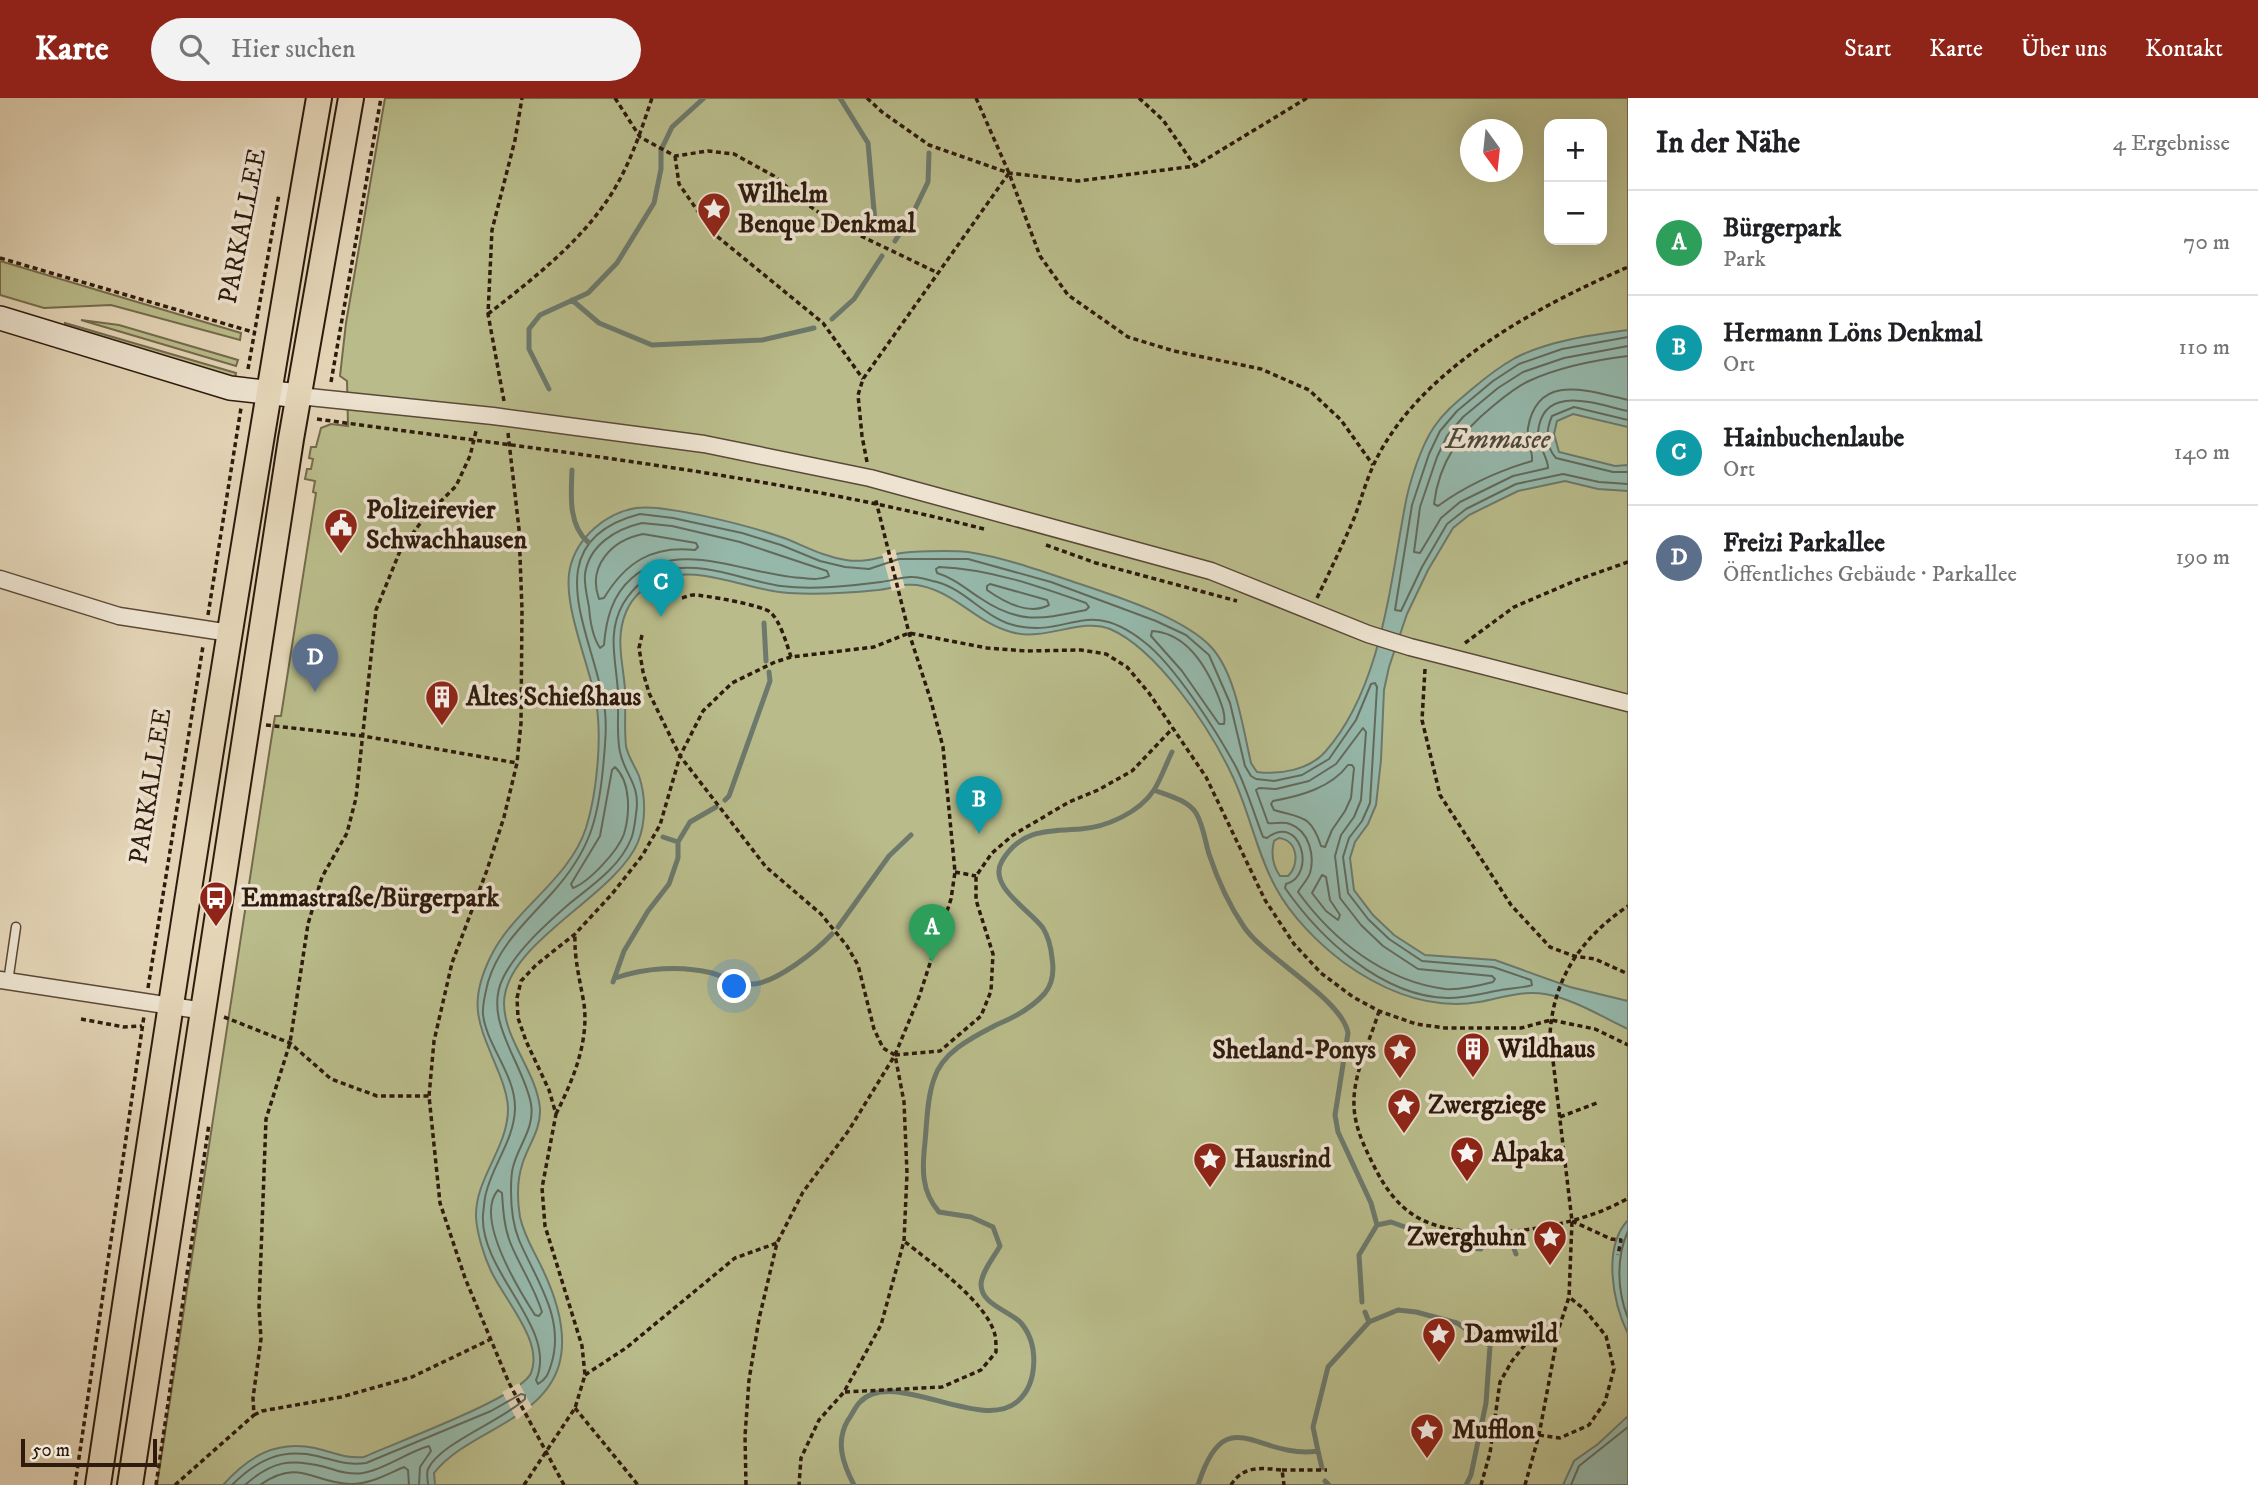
<!DOCTYPE html>
<html lang="de">
<head>
<meta charset="utf-8">
<style>
  :root { --surface:#fff; --page:#f2f2f2; --text:#202124; --muted:#757577; --line:#e0e0e0; --accent:#8f2418 }
  body { margin:0; font-family:"IM FELL DW Pica",serif; background:var(--page); color:var(--text) }
  .controls { position:absolute; right:21px; top:21px; display:grid; overflow:hidden; border-radius:14px; box-shadow:0 7px 28px #0002 }
  .controls button { width:63px; height:63px; display:grid; place-items:center; padding:0; border:0; border-bottom:2px solid var(--line); background:var(--surface); color:var(--text); font:35px sans-serif }
  .compass { position:absolute; left:1460px; top:21px; width:63px; height:63px; border-radius:50%; background:var(--surface); box-shadow:0 7px 28px #0002; rotate:165deg }
  .scale { position:absolute; left:21px; bottom:18px; width:136px; box-sizing:border-box; padding-left:7px; border:4px solid #2e1b0d; border-top:0; font-size:19px; line-height:24px; white-space:nowrap; color:#2e1b0d; -webkit-text-stroke:5px #ede3d0; paint-order:stroke }
  .you { position:absolute; left:735px; top:889px; width:24px; height:24px; margin:-18px; border:5px solid #fff; border-radius:50%; background:#1a73e8; box-shadow:0 0 0 10px #1a73e833 }
  .badge { display:grid; place-items:center; width:46px; height:46px; border-radius:50%; background:var(--accent); color:#fff; font-size:23px; font-weight:700 }
  .pin { position:absolute; translate:-50% -58px; filter:drop-shadow(0 2px 4px #0008) }
  .pin::after { content:''; position:absolute; top:37px; width:24px; height:21px; background:inherit; clip-path:polygon(0 0,100% 0,50% 100%) }
  .list { margin:0; padding:0; list-style:none }
  h2 { display:flex; justify-content:space-between; align-items:center; height:91px; margin:0; padding:0 28px; font-size:30px }
  h2 small { font-size:23px; font-weight:400; color:var(--muted) }
  .list li { display:grid; grid-template-columns:46px 1fr auto; gap:21px; align-items:center; box-sizing:border-box; height:105px; padding:0 28px; border-top:2px solid var(--line) }
  .list b { display:block; font-size:26px; white-space:nowrap }
  .list p { margin:0; font-size:23px; white-space:nowrap; color:var(--muted) }
  .list em { font-size:23px; font-style:normal; color:var(--muted) }
  .icon { flex:none; width:38px; height:38px; fill:none; stroke:currentColor; stroke-width:2; stroke-linecap:round; stroke-linejoin:round }
  .map { position:relative; flex:none; width:1628px; height:1387px; overflow:hidden }
  header { display:flex; align-items:center; gap:42px; box-sizing:border-box; height:98px; padding:0 35px; background:var(--accent); color:#fff }
  header strong { font-size:33px }
  nav { display:flex; gap:38px; margin-inline-start:auto; font-size:24px }
  .search { width:490px; height:63px; background:var(--page); display:flex; align-items:center; gap:18px; box-sizing:border-box; padding:0 24px; border-radius:38px; color:var(--muted); font-size:26px }
  main { display:flex }
  aside { flex:1; background:var(--surface) }
  .map>svg:first-child { display:block }
</style>
</head>
<body>
<header>
<strong>Karte</strong>
<div class="search"><svg class="icon" aria-label="search" viewBox="0 0 24 24"><circle cx="10" cy="10" r="6"/><path d="M15 15l6 6"/></svg>Hier suchen</div>
<nav><a>Start</a><a>Karte</a><a>Über uns</a><a>Kontakt</a></nav>
</header>
<main>
<div class="map">
<svg width="1628" height="1387" viewBox="0 0 1628 1387">
  <rect width="100%" height="100%" fill="#e3d4b6"/>
  <filter id="stains"><feTurbulence type="fractalNoise" baseFrequency=".00286" numOctaves="4"/><feColorMatrix values="0 0 0 0 .2 0 0 0 0 .09 0 0 0 0 .02 0 0 0 .5 -.17"/></filter>
  <radialGradient id="worn" r=".72"><stop offset=".6" stop-color="#630" stop-opacity="0"/><stop offset="1" stop-color="#630" stop-opacity=".3"/></radialGradient>
  <path fill="#b9bb8a" stroke="#746b4c" stroke-width="2" fill-rule="evenodd" d="M385,0h1243v1387h-1471l114,-744 4,-25h6l35,-223 -3,-1 2,-11 -10,-2 2,-10h4l2,-10 -4,-1 2,-11h5l5,-19 10,-4 17,2 -1,-45 -7,-5 6,-53zM1549,26h53v116h-53zM1470,32h42v42h-42z
    M0,163l241,72 -1,7 -129,-35 -67,3 -44,-13z
    M81,222l38,5 119,35 -2,6z
    M65,225l171,50 -1,5 -170,-51z"/>
  <path fill="#95b8ab" stroke="#6c796c" stroke-width="2" fill-rule="evenodd" d="M1628,232v97l-55,-13 -16,7 -3,13 5,18 56,14 13,-1v26l-30,-2 -33,-8 -47,10 -49,24 -16,13 -25,42 -21,44 -18,53 -5,23 -3,70 -5,45 -8,19 -13,18 -5,16 4,32 19,25 21,20 31,20 70,5 75,27 58,14v28c-26,-12 -54,-30 -83,-35 -22,-4 -44,4 -66,8 -49,8 -96,-11 -136,-40 -25,-19 -52,-46 -67,-74 -20,-36 -27,-79 -45,-115 -22,-46 -74,-124 -121,-144 -30,-12 -64,13 -99,3 -34,-9 -54,-38 -89,-46 -15,-4 -28,2 -44,4 -30,3 -59,5 -89,3 -39,-2 -83,-26 -122,-16 -18,5 -34,18 -41,35 -11,26 -3,51 -1,77 1,19 -1,38 1,57 2,11 9,20 13,30 7,21 7,46 -1,66 -23,55 -133,100 -134,161 0,37 33,69 36,106 1,20 -11,35 -17,53 -6,17 -6,37 -3,55 4,19 14,34 22,51 14,29 26,65 17,97 -17,57 -91,65 -125,108l1,12h-212c26,-29 53,-45 92,-37 17,4 31,11 49,9 30,-14 157,-60 167,-84 13,-31 -27,-74 -40,-102 -7,-15 -14,-37 -15,-54 -1,-39 32,-69 32,-108 0,-11 -5,-26 -9,-36 -19,-47 -33,-67 -8,-117 23,-47 78,-76 95,-128 11,-35 17,-95 9,-131 -7,-35 -33,-95 -25,-129 7,-31 36,-55 66,-60 31,-4 117,19 148,30 21,8 40,19 62,22 24,4 42,-7 65,-8 19,-1 38,-2 57,0 33,5 68,17 100,28 41,14 115,36 144,68 24,27 31,81 39,115l6,9c22,3 52,-2 68,-20 56,-63 65,-167 80,-246 4,-23 16,-60 29,-79 10,-15 24,-26 38,-38 13,-11 27,-22 43,-31 33,-17 76,-23 113,-28zM1279,740c19,2 21,27 9,38h-8c-7,-10 -9,-23 -6,-35z
    M1628,1122v114c-15,-31 -26,-86 0,-114z
    M1628,1318v69h-65l11,-24 24,-17z"/>
  <path fill="#e3d4b6" d="M895,451l10,39 -13,3 -10,-37z
    M519,1285l13,24 -15,13 -15,-28z"/>
  <g fill="none" stroke-linecap="round" stroke-linejoin="round">
    <path stroke="#626a5c" stroke-width="2" d="M1628,239l-66,12 -43,15 -26,17 -36,30 -17,20 -11,23 -17,51 -17,105 6,1 21,-44 25,-43 19,-15 50,-25 47,-10 36,8 29,2
      M1628,248l-64,12 -41,14 -25,16 -35,29 -16,19 -10,21 -17,50 -6,45 6,1 21,-35 19,-16 53,-26 35,-8c0,-11 -11,-23 -10,-36 5,-50 60,-27 90,-21
      M1628,258c-33,4 -69,11 -99,25 -13,6 -25,16 -36,25 -32,26 -54,55 -59,98l4,2c29,-21 60,-35 94,-45 1,-11 -6,-21 -4,-33 10,-57 62,-36 100,-28
      M1628,322l-54,-13 -22,9c-6,14 -7,30 4,42l57,14h15
      M640,416l33,4 69,15 39,12 39,16 25,6 24,2 30,-10h69l83,23 105,39 30,14 23,20 21,48 15,63 6,10 5,3 18,2 28,-6 27,-16 27,-39 15,-36 4,-1 2,4 -7,116 -8,18 -13,17 -6,19 5,36 20,26 21,20 33,22 71,6 38,13 1,5c-8,3 -21,3 -31,5 -17,3 -35,8 -53,8 -66,-1 -128,-60 -163,-110l1,-4c31,-8 15,-72 -19,-46l-4,-1c-9,-23 -16,-48 -27,-70 -19,-35 -62,-103 -93,-126 -57,-44 -73,-4 -126,-15 -31,-6 -50,-36 -80,-44 -7,-1 -16,-5 -24,-5 -10,-1 -22,4 -32,5 -32,4 -68,8 -100,4 -36,-5 -77,-25 -114,-16 -20,5 -34,17 -44,34 -17,30 -6,59 -5,90 1,18 -2,40 2,58 5,24 21,32 16,62 -1,8 -2,18 -5,25 -11,28 -40,47 -62,65 -24,21 -52,46 -66,74 -21,42 21,86 28,126 4,24 -12,40 -18,63 -2,7 -2,17 -2,24 0,16 2,34 8,49 17,40 47,79 32,125 -3,10 -5,14 -13,19l-2,-4c23,-52 -57,-107 -53,-166 1,-6 1,-14 3,-21 7,-29 28,-53 29,-84 1,-34 -29,-64 -32,-95 -1,-9 3,-23 5,-32 11,-37 39,-61 64,-89 37,-41 46,-72 51,-125 2,-22 5,-47 0,-69 -13,-70 -68,-158 37,-185z
      M642,425l30,3 68,16 87,29 2,5c-8,4 -17,3 -26,2 -54,-2 -124,-41 -171,0 -20,17 -26,42 -28,67l-4,3c-8,-12 -10,-27 -11,-41 -2,-11 -5,-22 -4,-33 4,-29 31,-45 57,-51z
      M643,436l53,9 2,4 -3,3c-43,-5 -70,13 -91,48l-5,1c-12,-33 13,-59 44,-65z
      M939,469c51,2 99,19 147,36l3,4 -3,3c-44,9 -66,15 -106,-12 -14,-9 -26,-20 -43,-25l-1,-4z
      M990,486l57,16 2,5c-20,11 -45,-3 -62,-15v-4z
      M1152,533c34,2 53,33 65,62 4,10 9,21 7,31h-5l-37,-53 -31,-35z
      M1363,630l3,4 -5,68 -7,17 -13,18 -6,21 5,42 21,27 22,21 35,23 74,7 3,3 -2,3c-15,4 -33,8 -48,7 -61,-8 -112,-49 -147,-97 3,-6 9,-11 12,-19 5,-18 -1,-42 -20,-49 -7,-3 -15,0 -22,-1l-12,-33 3,-2 17,1 33,-8 27,-17z
      M1348,667h4l2,3 -3,30 -6,13 -13,19 -7,17 -4,-1c-10,-32 -21,-28 -47,-36l-3,-6 2,-3c27,-5 58,-13 75,-36z
      M615,669c16,15 15,47 9,67 -6,17 -35,48 -51,54l-2,-4 29,-48 12,-66z
      M1322,777l4,2 4,23 10,15 -2,5 -12,-9 -14,-18z
      M498,1092l4,3c1,16 2,33 8,49 10,25 24,44 32,70l-3,4 -4,-1c-16,-25 -61,-97 -37,-125z
      M1628,1133c-12,26 -11,60 0,87
      M232,1387c25,-25 49,-37 85,-29 17,4 31,10 49,7l125,-52 30,-17 4,1v4c-23,22 -85,44 -97,70 -2,5 0,11 0,16
      M245,1387c27,-24 45,-27 80,-18 13,4 24,8 38,6 23,-4 44,-21 66,-27l2,5 -11,16 -1,18
      M260,1387c40,-28 54,-1 91,-1 20,0 36,-10 53,-17l4,3 1,15
      M1571,1387l8,-19 49,-39"/>
    <path stroke="#6c796c" stroke-width="5" d="M840,0l28,45 7,79
      M895,143l18,-28 15,-31 1,-29
      M572,202l27,23 53,22 110,-5 52,-12
      M832,221l22,-20 28,-43
      M549,291l-20,-40v-20l11,-14 48,-22 29,-30 37,-60 7,-34v-19l11,-23 32,-29
      M572,372c-1,24 -4,55 16,72
      M764,525l2,38
      M1154,692c13,5 34,10 42,23 7,11 9,28 13,41 8,24 20,51 35,73 22,32 98,72 104,106l-13,82 3,17 33,71 6,22 -18,30 3,47
      M725,702l4,-4 41,-115 -1,-9
      M663,739l15,5
      M838,829l51,-71 22,-21
      M615,880c30,-10 65,-13 97,-5 13,4 28,12 42,11 23,-2 62,-33 78,-50
      M613,884l11,-31 24,-40 21,-27 9,-26v-16l12,-20 26,-15
      M1377,1127l14,-3 39,14 26,7 4,4 21,2 2,-4 29,-2 4,11
      M1365,1214l4,10
      M1318,1353l4,17
      M1325,1383l4,4
      M854,1387c-11,-21 -19,-43 -6,-65 4,-5 7,-13 12,-18 33,-35 122,32 158,-1 20,-18 21,-57 3,-78 -12,-13 -40,-18 -40,-39 1,-13 13,-27 19,-38l-7,-19 -22,-10 -32,-5c-18,-21 -17,-43 -14,-70 2,-20 2,-44 9,-63 8,-27 39,-42 62,-54 17,-7 37,-18 49,-32 8,-10 9,-23 7,-35 -1,-10 -4,-22 -9,-30 -13,-18 -56,-42 -41,-67 19,-32 46,-30 79,-32 25,-2 58,-16 73,-39 7,-11 12,-26 18,-38
      M1198,1387c28,-88 59,-25 120,-34l-5,-24 15,-60 41,-45 29,-12 18,2 41,11 33,23 -4,57 -15,72 -5,10"/>
    <g stroke="#5b4937" stroke-width="11">
      <path id="service" d="M8,884l8,-55"/>
    </g>
    <g stroke="#5b4937" stroke-width="19">
      <path id="minor" d="M299,298l194,20 211,28 166,34 341,93 157,63 42,13 218,56
        M0,481l119,37 111,17
        M0,882l204,31"/>
    </g>
    <g stroke="#2e1b0d" stroke-width="26">
      <path id="secondary" d="M0,220l230,70 69,8"/>
    </g>
    <g stroke="#2e1b0d" stroke-width="28">
      <path id="primary" d="M98,1387c69,-463 141,-926 221,-1387
        M130,1387l161,-1046 60,-341"/>
    </g>
    <path stroke="#2e1b0d" stroke-width="3.5" stroke-dasharray="5 3.5" stroke-linecap="butt" d="M615,0l25,39 35,19 33,-5 26,3 40,22 34,29 28,19 102,49
      M867,0l15,14 47,33 80,28 69,8 117,-15 112,-68
      M976,0l33,75 31,83 28,39 60,42 46,14 87,18 48,21 32,30 32,45
      M1139,0l24,22 32,46
      M675,58l4,28 34,49 110,90 40,56
      M0,160l253,74
      M488,216c45,-35 93,-72 124,-121 18,-29 29,-62 40,-95
      M248,271l31,-175
      M331,284l50,-284
      M504,303l-16,-87 4,-84 23,-90 7,-42
      M317,321c223,31 448,54 667,110
      M508,335l11,96 3,81 -1,113 -4,40 -13,54 -17,53 -35,93 -18,78 -5,55 11,107 25,75 44,105 55,102
      M867,364l-5,-26 -4,-41 5,-16 146,-206
      M1046,447l50,18 141,38
      M682,500c4,-1 7,-3 11,-3 12,0 68,10 77,17 10,8 17,33 21,45
      M1317,500c13,-27 26,-54 38,-82 6,-17 11,-34 18,-50 44,-96 163,-159 255,-199
      M208,517l33,-207
      M642,537l-3,13 4,24 6,21 31,63 86,111 55,47 26,32 11,19 16,64 9,19 12,7 9,47 3,71 -3,68 -23,84 -37,67 -25,28 -18,38 -2,27
      M1465,545l49,-36 63,-27 51,-18
      M1425,571l-3,51 18,75 71,110 39,42 24,9 21,3 33,15
      M266,627l97,11 154,27
      M955,774l21,4
      M148,890l55,-342
      M1379,913c-8,27 -24,59 -25,88 -1,22 7,41 17,61 10,21 22,41 41,54 50,35 168,14 216,-16
      M224,919l66,26 41,36 46,17h52
      M81,921l43,8 18,-1
      M895,957l45,-4 41,-35 10,-25 2,-37 -17,-54v-24l16,-23 21,-18 56,-33 29,-12 34,-19 41,-43
      M556,1016c17,-34 33,-72 28,-110 -4,-24 -10,-45 -9,-70
      M1560,1019l37,-14
      M1572,1123l39,18 10,1 -3,15
      M585,1277l41,-27 109,-90 42,-15
      M845,1294l97,-5 39,-17 15,-18c0,-6 0,-12 -1,-17 -8,-33 -65,-73 -91,-94
      M575,1310l63,77
      M254,1317l8,-4 79,-14 71,-20 77,-37
      M1539,1337l21,3 29,-13 16,-23 9,-33 -8,-33 -22,-27 -15,-12
      M1282,1372h45
      M75,1387l69,-469
      M156,1387l53,-361
      M175,1387l79,-70 -1,-17 8,-59 -2,-32 7,-188 24,-76 18,-119 14,-47 25,-44 9,-35 20,-188 24,-59 24,-33 32,-32 14,-30 6,-25
      M524,1387l51,-77 10,-33 -3,-29 -37,-120 -3,-38 14,-74 -7,-24 -23,-49 -8,-23 -1,-20 4,-17 15,-16 39,-31 37,-40 30,-38 18,-31 20,-69 23,-45 29,-28 43,-21 16,-5 83,-10 35,-14 78,15 39,3 55,-1 25,4 21,13 22,26 57,84 59,123 29,44 27,29 32,24 26,14 37,13 29,4h76l30,-8 44,9 33,16
      M746,1387l-1,-49 4,-56 10,-61 18,-76 26,-51 46,-62 46,-75 24,-58 32,-98 4,-27 -12,-125 -12,-46 -22,-68 -34,-136
      M1231,1387c12,-20 31,-17 51,-15l2,15
      M1481,1387l9,-32 10,-71 12,-21 16,-20 31,-13
      M1525,1387l14,-50 20,-107 10,-31 3,-76 -22,-186c3,-57 32,-98 78,-129"/>
    <use href="#service" stroke="#ede3d0" stroke-width="8"/>
    <use href="#minor" stroke="#ede3d0" stroke-width="16"/>
    <use href="#secondary" stroke="#ede3d0" stroke-width="23"/>
    <use href="#primary" stroke="#e3d4b6" stroke-width="24"/>
  </g>
  <defs>
    <g id="sight-pin" transform="scale(1.75)"><path d="M0 17L-7.5 6A9.5 9.5 0 1 1 7.5 6Z" fill="#8f2418" stroke="#ede3d0"/><path d="M0-6L1.8-2.2L6-1.7L2.9 1.2L3.7 5.4L0 3.3L-3.7 5.4L-2.9 1.2L-6-1.7L-1.8-2.2Z" fill="#fff"/></g>
    <g id="civic-pin" transform="scale(1.75)"><path d="M0 17L-7.5 6A9.5 9.5 0 1 1 7.5 6Z" fill="#8f2418" stroke="#ede3d0"/><path d="M-.6-6.5H3V-4.5H.6V-3L4-1V1h2V6H-6V1h2V-1L-.6-3ZM-1.2 2.5V6h2.4V2.5Z" fill="#fff"/></g>
    <g id="building-pin" transform="scale(1.75)"><path d="M0 17L-7.5 6A9.5 9.5 0 1 1 7.5 6Z" fill="#8f2418" stroke="#ede3d0"/><path d="M-4-6H4V6H1V3H-1V6H-4ZM-2.5-4.3h1.7v1.8h-1.7ZM.8-4.3h1.7v1.8H.8ZM-2.5-1h1.7V.8h-1.7ZM.8-1h1.7V.8H.8Z" fill="#fff"/></g>
    <g id="bus-pin" transform="scale(1.75)"><path d="M0 17L-7.5 6A9.5 9.5 0 1 1 7.5 6Z" fill="#8f2418" stroke="#ede3d0"/><path d="M-5-6H5V4H4V6H2V4H-2V6H-4V4H-5ZM-3.5-4V0h7V-4ZM-3.5 1.2v1.5H-2V1.2ZM2 1.2v1.5H3.5V1.2Z" fill="#fff"/></g>
  </defs>
  <g fill-rule="evenodd">
    <use href="#sight-pin" x="714" y="111"/>
    <use href="#civic-pin" x="341" y="427"/>
    <use href="#building-pin" x="442" y="599"/>
    <use href="#bus-pin" x="216" y="800"/>
    <use href="#building-pin" x="1473" y="951"/>
    <use href="#sight-pin" x="1400" y="952"/>
    <use href="#sight-pin" x="1404" y="1007"/>
    <use href="#sight-pin" x="1467" y="1055"/>
    <use href="#sight-pin" x="1210" y="1061"/>
    <use href="#sight-pin" x="1550" y="1139"/>
    <use href="#sight-pin" x="1439" y="1236"/>
    <use href="#sight-pin" x="1427" y="1332"/>
  </g>
  <g text-anchor="middle" dominant-baseline="central" stroke-width="7" stroke-linejoin="round" paint-order="stroke">
    <g font-size="26" font-weight="bold" fill="#2e1b0d" stroke="#ede3d0" text-anchor="start">
      <text x="738" y="96">Wilhelm<tspan x="738" dy="30">Benque Denkmal</tspan></text>
      <text x="366" y="412">Polizeirevier<tspan x="366" dy="30">Schwachhausen</tspan></text>
      <text x="466" y="599">Altes Schießhaus</text>
      <text x="241" y="800">Emmastraße/Bürgerpark</text>
      <text x="1498" y="951">Wildhaus</text>
      <text x="1376" y="952" text-anchor="end">Shetland-Ponys</text>
      <text x="1428" y="1007">Zwergziege</text>
      <text x="1492" y="1055">Alpaka</text>
      <text x="1234" y="1061">Hausrind</text>
      <text x="1526" y="1139" text-anchor="end">Zwerghuhn</text>
      <text x="1464" y="1236">Damwild</text>
      <text x="1452" y="1332">Mufflon</text>
    </g>
    <g font-size="26" fill="#2e1b0d" stroke="#ede3d0">
      <text transform="translate(243 128) rotate(-79)">PARKALLEE</text>
      <text transform="translate(151 688) rotate(-81)">PARKALLEE</text>
    </g>
    <g font-size="28" font-style="italic" fill="#4d4a3c" stroke="#ede3d0">
      <text x="1498" y="341">Emmasee</text>
    </g>
  </g>
  <rect width="100%" height="100%" filter="url(#stains)"/>
  <rect width="100%" height="100%" fill="url(#worn)"/>
</svg>
<div class="controls">
<button>+</button>
<button>−</button>
</div>
<svg class="compass" viewBox="-18 -18 36 36"><path d="M0-13l5 13h-10z" fill="#e53935"/><path d="M0 13l5-13h-10z" fill="#757577"/></svg>
<div class="scale">50 m</div>
<div class="you"></div>
<div class="pin badge" style="left:932px;top:864px;background:#2e9e5b">A</div>
<div class="pin badge" style="left:979px;top:736px;background:#0f9aa8">B</div>
<div class="pin badge" style="left:661px;top:519px;background:#0f9aa8">C</div>
<div class="pin badge" style="left:315px;top:594px;background:#5c6f8a">D</div>
</div>
<aside>
<h2>In der Nähe<small>4 Ergebnisse</small></h2>
<ul class="list">
<li><span class="badge" style="background:#2e9e5b">A</span><div><b>Bürgerpark</b><p>Park</p></div><em>70 m</em></li>
<li><span class="badge" style="background:#0f9aa8">B</span><div><b>Hermann Löns Denkmal</b><p>Ort</p></div><em>110 m</em></li>
<li><span class="badge" style="background:#0f9aa8">C</span><div><b>Hainbuchenlaube</b><p>Ort</p></div><em>140 m</em></li>
<li><span class="badge" style="background:#5c6f8a">D</span><div><b>Freizi Parkallee</b><p>Öffentliches Gebäude · Parkallee</p></div><em>190 m</em></li>
</ul>
</aside>
</main>
</body>
</html>
